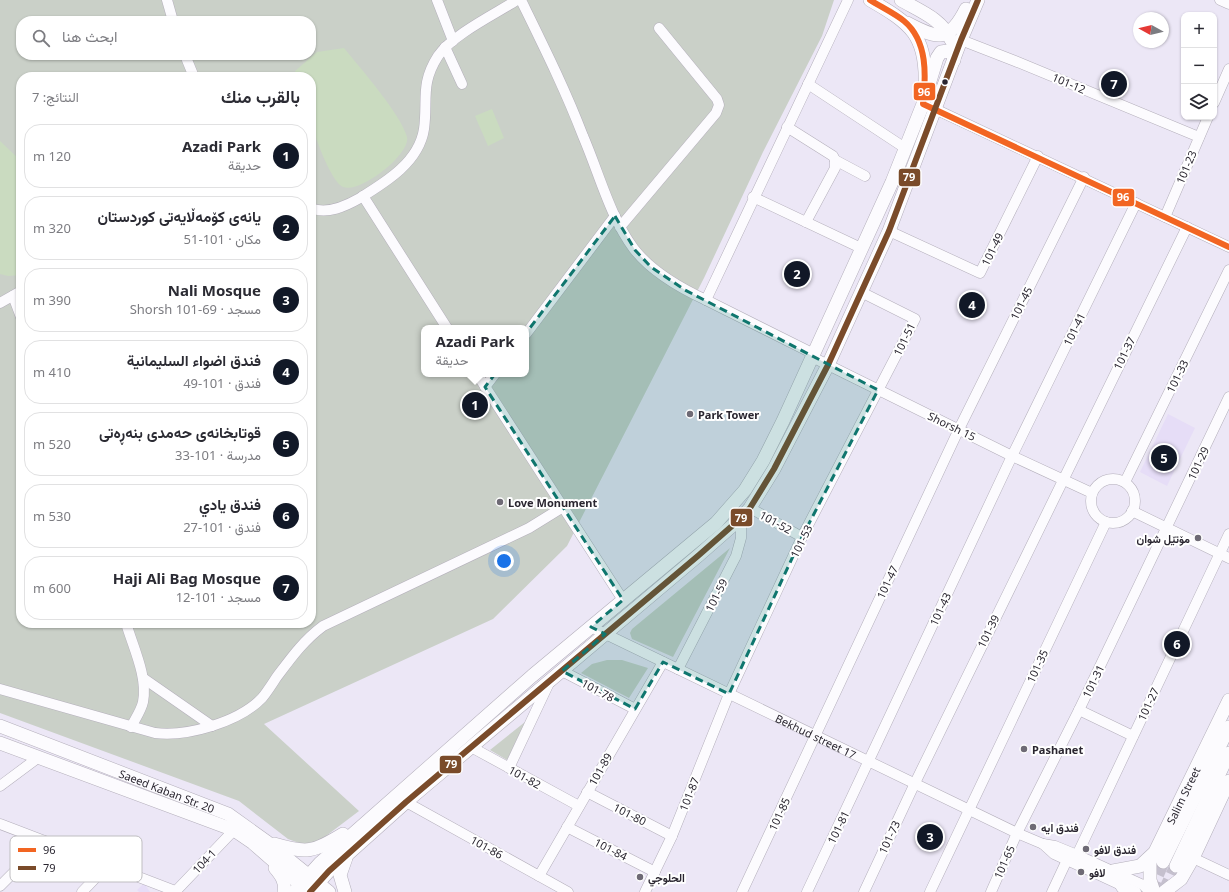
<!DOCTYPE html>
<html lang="ar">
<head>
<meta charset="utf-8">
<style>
  :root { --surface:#fff; --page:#f2f2f3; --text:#2b2b33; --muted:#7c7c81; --line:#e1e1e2; --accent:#111827 }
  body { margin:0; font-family:"Noto Sans",Vazirmatn,sans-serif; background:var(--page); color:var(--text); direction:rtl }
  .controls { position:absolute; right:12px; top:12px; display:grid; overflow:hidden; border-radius:8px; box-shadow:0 1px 3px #0004 }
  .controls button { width:36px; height:36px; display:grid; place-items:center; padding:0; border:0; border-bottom:1px solid var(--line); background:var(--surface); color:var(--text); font:20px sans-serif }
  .compass { position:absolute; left:1133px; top:12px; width:36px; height:36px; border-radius:50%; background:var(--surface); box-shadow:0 1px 3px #0004; rotate:278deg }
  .you { position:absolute; left:504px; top:561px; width:14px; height:14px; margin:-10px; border:3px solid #fff; border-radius:50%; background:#1a73e8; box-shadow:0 0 0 6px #1a73e833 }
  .badge { display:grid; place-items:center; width:26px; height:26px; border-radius:50%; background:var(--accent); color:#fff; font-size:13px; font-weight:700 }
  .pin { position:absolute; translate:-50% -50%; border:2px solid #fff; box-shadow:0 1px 4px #0006 }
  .popup { position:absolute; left:421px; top:325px; width:108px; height:52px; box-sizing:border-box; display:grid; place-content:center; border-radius:8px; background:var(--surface); filter:drop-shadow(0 1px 3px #0005); font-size:13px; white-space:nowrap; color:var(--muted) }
  .popup b { font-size:15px; color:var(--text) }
  .popup::after { content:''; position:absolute; left:50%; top:100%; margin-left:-8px; border:8px solid transparent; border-top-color:var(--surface) }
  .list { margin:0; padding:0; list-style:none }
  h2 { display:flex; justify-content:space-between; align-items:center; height:52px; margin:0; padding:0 16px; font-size:17px }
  h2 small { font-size:13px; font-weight:400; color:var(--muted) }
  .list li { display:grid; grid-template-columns:26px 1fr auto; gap:12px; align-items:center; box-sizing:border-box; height:64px; margin:0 8px 8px; padding:0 8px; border:1px solid var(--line); border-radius:16px }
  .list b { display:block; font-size:15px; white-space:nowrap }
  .list p { margin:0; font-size:13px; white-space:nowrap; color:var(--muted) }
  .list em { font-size:13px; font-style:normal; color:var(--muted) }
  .icon { flex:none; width:22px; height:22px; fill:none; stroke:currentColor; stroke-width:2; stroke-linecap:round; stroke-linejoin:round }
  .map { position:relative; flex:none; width:1229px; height:892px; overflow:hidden; direction:ltr }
  .search { position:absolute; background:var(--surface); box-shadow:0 1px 3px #0004; left:16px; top:16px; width:300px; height:44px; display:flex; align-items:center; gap:10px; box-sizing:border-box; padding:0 14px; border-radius:16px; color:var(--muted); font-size:15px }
  .panel { position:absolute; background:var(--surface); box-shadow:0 1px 3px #0004; left:16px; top:72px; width:300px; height:556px; border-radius:16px; direction:rtl }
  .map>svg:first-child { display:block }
</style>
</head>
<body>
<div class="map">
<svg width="1229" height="892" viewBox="0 0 1229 892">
  <rect width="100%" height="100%" fill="#ece7f6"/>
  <path fill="#e6ddf7" d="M1168,414l27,14 -28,58 -27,-14z
    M144,883l6,9h-11l-2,-2z"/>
  <path fill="#cad0c8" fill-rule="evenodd" d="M0,0h834l-12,36 -59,116 -59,126 -137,268 -74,73 -229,105 95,87 -37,28 -11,4h-12l-11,-4 -49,-38 -239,-88zM21,21h290v34h-290zM21,77h290v546h-290zM424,328h102v46h-102z
    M730,548l-57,109 -41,-18 -2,-6 2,-4z
    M607,660h15l26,8 -19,30 -48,-25 11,-9z
    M525,722l-18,38 -17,-10z"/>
  <path fill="#cadbc0" d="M344,48c16,20 57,66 63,89 4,17 -47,57 -64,50 -12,-5 -30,-54 -32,-67 -2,-14 0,-30 0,-43h-14l-2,-6 22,-19z
    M492,109l12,29 -16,8 -13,-30z
    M0,141l21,20v114l-13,1 -8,-2z"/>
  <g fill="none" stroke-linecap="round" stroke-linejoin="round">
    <path stroke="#c5c0ce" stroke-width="13" stroke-dasharray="13 6" stroke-linecap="butt" d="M1150,892l13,-30
      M1164,892l12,-26"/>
    <g stroke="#b4afbb" stroke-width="11">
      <g id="minor">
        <path d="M167,0l6,21"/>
        <path d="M437,0l16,41"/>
        <path d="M521,0c22,45 44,89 62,136 16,37 27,81 51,113 18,23 46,39 72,51"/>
        <path d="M1220,0l9,4"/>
        <path d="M961,40l54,21 184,76"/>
        <path d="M445,47l17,37"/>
        <path d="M185,55l9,22"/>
        <path d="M808,84l97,64"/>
        <path d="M1214,103l15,-34"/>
        <path d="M935,109l294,138"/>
        <path d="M787,127l46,29 2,4v8l-29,54"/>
        <path d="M835,160l30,16"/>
        <path d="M363,196l84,132"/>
        <path d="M753,197l108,51"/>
        <path d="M311,208c16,7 35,-2 49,-10 26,-16 59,-36 64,-69 4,-29 -4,-45 14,-73 14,-21 57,-42 79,-56"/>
        <path d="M1165,217l43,-100"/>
        <path d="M620,227l96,-114 3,-8 -2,-6 -58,-71"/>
        <path d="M889,231l91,42 58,-117"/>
        <path d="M13,296l8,21"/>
        <path d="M0,303l21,-12"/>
        <path d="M526,334l89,-118"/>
        <path d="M814,354l-108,-54 142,-300"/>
        <path d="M812,357l200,99 80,37"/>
        <path d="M477,374l146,226"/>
        <path d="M485,387l10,-13"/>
        <circle cx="1113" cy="501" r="22"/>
        <path d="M1125,482l104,-212"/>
        <path d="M750,508l52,29"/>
        <path d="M1132,511l97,47"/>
        <path d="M126,623c7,24 22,54 17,79 -2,9 -8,17 -12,25"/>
        <path id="s1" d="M591,627l426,206 26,11 12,2 22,9 66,30 7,7"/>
        <path d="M678,669l58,-113 5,-18v-20"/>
        <path d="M562,671l73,38"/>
        <path d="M143,678l69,48"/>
        <path d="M0,689l155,44c32,4 84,-11 107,-35 5,-6 10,-14 14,-20 15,-20 27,-37 47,-52l206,-98 34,-21"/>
        <path d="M1079,710l54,26"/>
        <path d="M471,747l108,59"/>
        <path d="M509,768l40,-85"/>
        <path d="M0,786l39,-29"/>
        <path d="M587,792l85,44"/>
        <path d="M406,802l162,90"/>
        <path d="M0,824l175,67"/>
        <path d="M567,827l88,45"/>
        <path d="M1043,844l11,10 82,38"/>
        <path d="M1077,855l152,-321"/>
        <path d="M1193,858l36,17"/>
        <path d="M539,876l124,-214"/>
        <path d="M0,886l45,-45"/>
        <path d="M82,892l26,-27"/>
        <path d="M175,892l59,-62"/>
        <path d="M645,892l27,-56 57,-142 73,-157 113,-218 -54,-27"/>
        <path d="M742,892l217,-463 125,-252"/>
        <path d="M807,892l205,-436 124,-253"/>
        <path d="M864,892l51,-109 272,-556"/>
        <path d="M930,892l176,-370"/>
        <path d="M991,892l26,-59 62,-123 150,-313"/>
        <path d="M1052,892l15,-32"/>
      </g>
    </g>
    <g stroke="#b4afbb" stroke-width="14">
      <g id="major">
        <path d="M870,0c40,23 57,35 55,85"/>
        <path d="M901,0c19,11 41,19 50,40"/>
        <path d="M907,23c30,16 42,20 59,-14"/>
        <path id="s2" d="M0,726l228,88 39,28 62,50"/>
        <path d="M0,743l234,87 19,13 47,41 5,7"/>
        <path d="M274,844c34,10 39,8 69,-10"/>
        <path d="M1163,862l66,-135"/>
        <path d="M1176,866l53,-113"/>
        <path d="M275,868c6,7 11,14 9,24"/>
        <path d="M1113,871l27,-5 13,-12"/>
        <path d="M1122,886l5,6"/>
        <path d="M294,892l26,-29 212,-187 184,-153 29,-33 18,-29 20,-40 109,-239 31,-78 14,-46 4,-6 7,-1 4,2 2,7"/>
        <path d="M310,892l19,-21 77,-69 293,-247 42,-37 9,-10 24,-39 54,-104 61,-134 72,-191 17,-40"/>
        <path d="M345,892l-5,-17 6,-17"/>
        <path id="s3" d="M1154,892l-4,-12v-18l79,-162"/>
        <path d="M1164,892l17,-13 12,-21 36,-77"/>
      </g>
    </g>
    <use href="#minor" stroke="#fcfbfe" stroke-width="10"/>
    <use href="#major" stroke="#fcfbfe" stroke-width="13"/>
    <g stroke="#fff" stroke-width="9">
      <path id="bus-1" d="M870,0c11,7 24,13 34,21 24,20 22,55 19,83l306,143"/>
    </g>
    <g stroke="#fff" stroke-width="9">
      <path id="bus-2" d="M310,892l19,-21 77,-69 293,-247 42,-37 9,-10 24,-39 54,-104 61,-134 72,-191 17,-40"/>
    </g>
    <use href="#bus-1" stroke="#f26522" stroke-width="6"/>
    <use href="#bus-2" stroke="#7a4b2a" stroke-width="6"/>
  </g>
  <path fill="#0f766e" fill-opacity="0.2" stroke="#0f766e" stroke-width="3" stroke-dasharray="8 5" stroke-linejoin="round" d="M615,216l20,34 16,17 34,23 193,100 -76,147 -73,157 -66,-32 -28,47 -73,-38 43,-37 -14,-7 32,-27 -138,-213z"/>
  <circle fill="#2a2630" stroke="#fff" stroke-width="1.5" cx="945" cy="82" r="3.5"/>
  <g fill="#6e6a75" stroke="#fff" stroke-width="1.5">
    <circle cx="690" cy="414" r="4"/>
    <circle cx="500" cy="502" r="4"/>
    <circle cx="1198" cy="538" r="4"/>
    <circle cx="1024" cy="749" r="4"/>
    <circle cx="1033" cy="827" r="4"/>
    <circle cx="1086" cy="849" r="4"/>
    <circle cx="1081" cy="872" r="4"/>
    <circle cx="640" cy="877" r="4"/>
  </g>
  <g text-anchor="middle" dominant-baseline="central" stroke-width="4" stroke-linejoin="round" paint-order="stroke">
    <g font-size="11" fill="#2a2630" stroke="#fff">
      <text transform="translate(1069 83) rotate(23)">101-12</text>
      <text transform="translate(1186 167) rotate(-67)">101-23</text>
      <text transform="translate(992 249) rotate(-64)">101-49</text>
      <text transform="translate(1021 303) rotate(-64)">101-45</text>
      <text transform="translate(1074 329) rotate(-64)">101-41</text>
      <text transform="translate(904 339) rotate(-64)">101-51</text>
      <text transform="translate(1124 353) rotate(-64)">101-37</text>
      <text transform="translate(1177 376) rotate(-64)">101-33</text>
      <text transform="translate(952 426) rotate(26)">Shorsh 15</text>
      <text transform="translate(1198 463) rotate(-65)">101-29</text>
      <text transform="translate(776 522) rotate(29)">101-52</text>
      <text transform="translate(801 541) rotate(-64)">101-53</text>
      <text transform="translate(887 582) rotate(-65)">101-47</text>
      <text transform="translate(716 595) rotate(-63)">101-59</text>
      <text transform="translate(940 609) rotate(-65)">101-43</text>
      <text transform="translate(988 631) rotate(-64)">101-39</text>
      <text transform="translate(1037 666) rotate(-65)">101-35</text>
      <text transform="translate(1093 681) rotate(-64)">101-31</text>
      <text transform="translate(598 690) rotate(28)">101-78</text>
      <text transform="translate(1148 704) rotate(-65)">101-27</text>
      <text stroke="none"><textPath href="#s1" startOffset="250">Bekhud street 17</textPath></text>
      <text transform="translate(600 769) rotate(-60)">101-89</text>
      <text transform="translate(525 777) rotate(29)">101-82</text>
      <text stroke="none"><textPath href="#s2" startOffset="179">Saeed Kaban Str. 20</textPath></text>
      <text transform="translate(689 794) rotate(-68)">101-87</text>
      <text stroke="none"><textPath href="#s3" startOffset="105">Salim Street</textPath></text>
      <text transform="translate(630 814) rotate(27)">101-80</text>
      <text transform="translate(779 814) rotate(-65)">101-85</text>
      <text transform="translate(838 827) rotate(-64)">101-81</text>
      <text transform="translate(889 837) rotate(-65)">101-73</text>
      <text transform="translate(487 847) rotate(29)">101-86</text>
      <text transform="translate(611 849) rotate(27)">101-84</text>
      <text transform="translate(204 861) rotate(-47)">104-1</text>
      <text transform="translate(1004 862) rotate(-66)">101-65</text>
    </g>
    <g font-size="11" font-weight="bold" fill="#2a2630" stroke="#fff" text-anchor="start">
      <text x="698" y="414">Park Tower</text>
      <text x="508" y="502">Love Monument</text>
      <text x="1190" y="538" text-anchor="end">مۆتێل شوان</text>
      <text x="1032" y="749">Pashanet</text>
      <text x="1041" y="827">فندق ايه</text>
      <text x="1094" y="849">فندق لافو</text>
      <text x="1089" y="872">لافو</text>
      <text x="648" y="877">الحلوجي</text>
    </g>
  </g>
  <rect x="10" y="836" width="132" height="46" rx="6" fill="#fff" stroke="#bfbec1" stroke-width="1"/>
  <rect x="18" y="848" width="18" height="4" fill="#f26522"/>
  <rect x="18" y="866" width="18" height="4" fill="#7a4b2a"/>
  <g font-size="11" fill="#2a2630">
    <text x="43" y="854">96</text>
    <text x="43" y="872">79</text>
  </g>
  <g stroke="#fff" stroke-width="1.5">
    <rect x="913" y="82" width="23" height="19" rx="4" fill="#f26522"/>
    <rect x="898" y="168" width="23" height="19" rx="4" fill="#7a4b2a"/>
    <rect x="1112" y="188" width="23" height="19" rx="4" fill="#f26522"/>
    <rect x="730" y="508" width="23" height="19" rx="4" fill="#7a4b2a"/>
    <rect x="439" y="755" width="23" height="19" rx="4" fill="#7a4b2a"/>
  </g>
  <g font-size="11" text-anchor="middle" font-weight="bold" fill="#fff">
    <text x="924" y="96">96</text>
    <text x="909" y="181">79</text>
    <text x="1123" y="201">96</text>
    <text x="741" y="522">79</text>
    <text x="451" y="768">79</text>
  </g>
</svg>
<div class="controls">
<button>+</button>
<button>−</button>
<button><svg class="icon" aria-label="layers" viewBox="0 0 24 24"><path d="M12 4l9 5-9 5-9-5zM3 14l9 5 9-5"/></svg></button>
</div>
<svg class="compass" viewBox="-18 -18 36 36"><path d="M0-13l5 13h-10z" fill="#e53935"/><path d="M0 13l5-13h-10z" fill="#7c7c81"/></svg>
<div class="you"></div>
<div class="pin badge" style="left:475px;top:405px">1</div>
<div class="popup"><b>Azadi Park</b>حديقة</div>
<div class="pin badge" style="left:797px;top:274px">2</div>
<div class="pin badge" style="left:930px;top:837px">3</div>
<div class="pin badge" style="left:972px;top:305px">4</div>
<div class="pin badge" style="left:1164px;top:458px">5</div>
<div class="pin badge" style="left:1177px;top:644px">6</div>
<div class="pin badge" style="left:1114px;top:84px">7</div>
<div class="search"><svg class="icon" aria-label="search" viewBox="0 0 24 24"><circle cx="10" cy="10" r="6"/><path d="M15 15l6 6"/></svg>ابحث هنا</div>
<section class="panel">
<h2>بالقرب منك<small>النتائج: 7</small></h2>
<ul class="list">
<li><span class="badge">1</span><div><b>Azadi Park</b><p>حديقة</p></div><em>120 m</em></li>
<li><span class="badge">2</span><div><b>یانەی کۆمەڵایەتی کوردستان</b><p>مكان · 101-51</p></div><em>320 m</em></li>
<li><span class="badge">3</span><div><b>Nali Mosque</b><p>مسجد · Shorsh 101-69</p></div><em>390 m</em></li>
<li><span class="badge">4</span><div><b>فندق اضواء السليمانية</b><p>فندق · 101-49</p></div><em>410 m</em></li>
<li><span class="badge">5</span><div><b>قوتابخانەی حەمدی بنەڕەتی</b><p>مدرسة · 101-33</p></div><em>520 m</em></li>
<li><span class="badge">6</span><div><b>فندق يادي</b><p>فندق · 101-27</p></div><em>530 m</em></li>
<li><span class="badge">7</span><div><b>Haji Ali Bag Mosque</b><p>مسجد · 101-12</p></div><em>600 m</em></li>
</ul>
</section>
</div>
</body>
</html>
